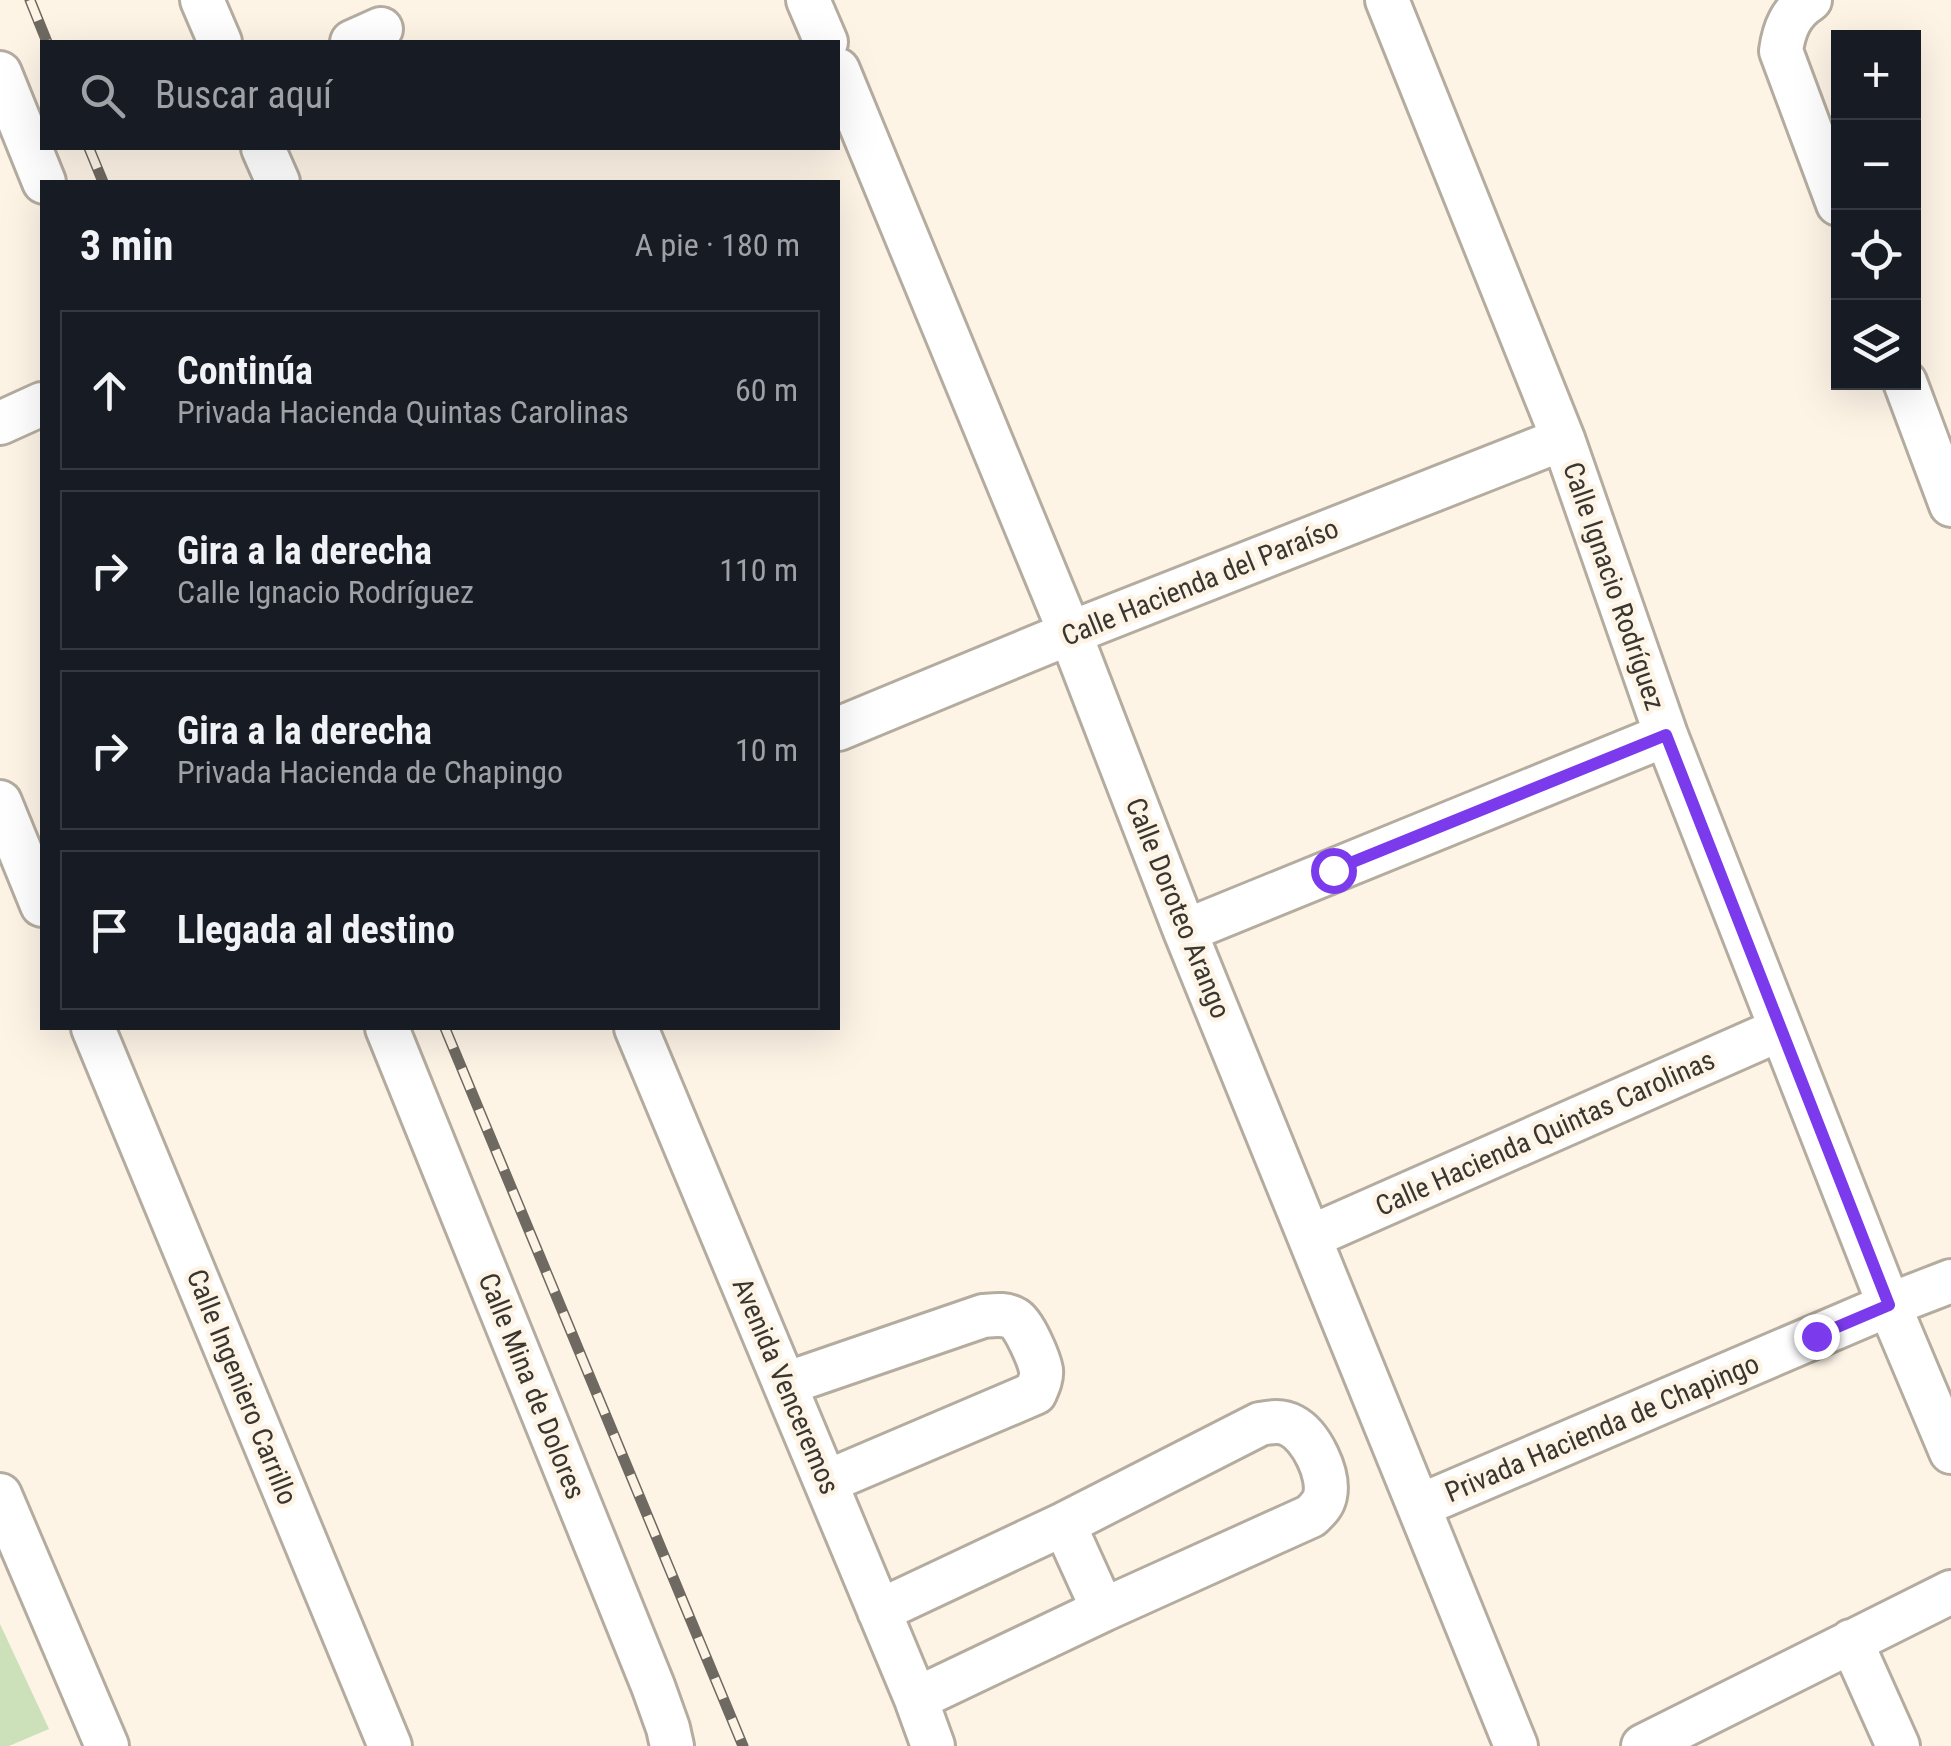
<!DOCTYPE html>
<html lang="es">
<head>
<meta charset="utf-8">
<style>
  :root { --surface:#171b24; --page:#242831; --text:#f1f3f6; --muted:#9ea1a6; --line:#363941 }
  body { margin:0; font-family:"Roboto Condensed",sans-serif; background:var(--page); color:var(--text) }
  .controls { position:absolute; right:30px; top:30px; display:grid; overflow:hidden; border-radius:0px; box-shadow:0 10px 40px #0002 }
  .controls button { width:90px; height:90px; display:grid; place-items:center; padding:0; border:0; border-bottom:2px solid var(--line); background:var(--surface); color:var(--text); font:50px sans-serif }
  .stop { position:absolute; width:30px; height:30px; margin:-22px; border:8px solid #7c3aed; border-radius:50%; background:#fff }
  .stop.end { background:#7c3aed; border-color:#fff; box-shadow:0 2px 10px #0008 }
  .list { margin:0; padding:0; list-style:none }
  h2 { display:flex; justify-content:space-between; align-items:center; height:130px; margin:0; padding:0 40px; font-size:42px }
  h2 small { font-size:32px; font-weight:400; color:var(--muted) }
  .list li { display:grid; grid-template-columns:65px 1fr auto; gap:30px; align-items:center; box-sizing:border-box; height:160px; margin:0 20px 20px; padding:0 20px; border:2px solid var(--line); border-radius:0px }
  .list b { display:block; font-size:38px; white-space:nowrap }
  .list p { margin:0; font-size:32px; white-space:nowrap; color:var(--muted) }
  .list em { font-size:32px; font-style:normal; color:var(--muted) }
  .icon { flex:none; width:55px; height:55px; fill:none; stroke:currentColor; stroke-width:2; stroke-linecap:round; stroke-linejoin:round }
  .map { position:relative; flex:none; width:1951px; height:1746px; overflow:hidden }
  .search { position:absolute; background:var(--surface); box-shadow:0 10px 40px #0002; left:40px; top:40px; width:800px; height:110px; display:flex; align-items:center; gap:25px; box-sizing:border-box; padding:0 35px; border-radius:0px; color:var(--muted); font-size:38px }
  .panel { position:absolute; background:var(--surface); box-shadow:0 10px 40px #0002; left:40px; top:180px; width:800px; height:850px; border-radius:0px }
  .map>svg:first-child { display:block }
</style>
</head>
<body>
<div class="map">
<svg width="1951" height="1746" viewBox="0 0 1951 1746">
  <rect width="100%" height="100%" fill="#fdf4e6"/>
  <path fill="#cce1ba" d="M0,1624l49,105 -40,17h-9z"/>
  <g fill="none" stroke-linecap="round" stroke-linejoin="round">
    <g stroke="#b4ac9f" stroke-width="48">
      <path id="minor" d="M202,0l18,42
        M808,0l18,42
        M1387,0l176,439 103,296 223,570 62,147
        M1810,0c-19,12 -26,29 -29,51l57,153
        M352,42l29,-13
        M838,70l232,563 115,298 331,815
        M0,73l44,109
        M263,148l15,34
        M1905,382l46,123
        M0,423l42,-19
        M838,729l232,-96 493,-194
        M0,802l42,103
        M1185,931l481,-196
        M93,1028l297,718
        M387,1028l266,658 15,42 4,18
        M636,1028l280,671 17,47
        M1310,1237l471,-208
        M785,1384l198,-68c12,-1 22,-3 32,3 9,5 24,40 26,51 1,8 -3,16 -6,23l-209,89
        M0,1495l107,251
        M1419,1506l470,-201 62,-24
        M1064,1524l196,-100c11,-2 21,-4 32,2 19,10 38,48 33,70 -2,9 -7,13 -14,20l-208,94
        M879,1611l185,-87 39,86 -187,89
        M1851,1641l47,105
        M1643,1746l308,-154"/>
    </g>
    <use href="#minor" stroke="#fff" stroke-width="42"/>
    <g stroke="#6e6961" stroke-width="11">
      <path id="rail" d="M30,0l17,42
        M89,148l14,34
        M445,1028l298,718"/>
    </g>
    <use href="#rail" stroke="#fdf4e6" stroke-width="8" stroke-dasharray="22" stroke-linecap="butt"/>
  </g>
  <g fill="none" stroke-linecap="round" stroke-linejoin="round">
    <path stroke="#7c3aed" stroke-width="12" d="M1333,870l333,-135 223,570 -73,31"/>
  </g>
  <g text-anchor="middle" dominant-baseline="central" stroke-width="9" stroke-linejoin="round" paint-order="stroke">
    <g font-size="28" fill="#393530" stroke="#fdf4e6">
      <text transform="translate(1200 582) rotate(-22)">Calle Hacienda del Paraíso</text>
      <text transform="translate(1614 586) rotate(71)">Calle Ignacio Rodríguez</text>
      <text transform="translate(1178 908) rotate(68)">Calle Doroteo Arango</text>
      <text transform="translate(1545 1133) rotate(-24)">Calle Hacienda Quintas Carolinas</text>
      <text transform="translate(532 1386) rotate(68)">Calle Mina de Dolores</text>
      <text transform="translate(786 1386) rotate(67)">Avenida Venceremos</text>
      <text transform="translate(242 1387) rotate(68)">Calle Ingeniero Carrillo</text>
      <text transform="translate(1602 1428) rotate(-23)">Privada Hacienda de Chapingo</text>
    </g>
  </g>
</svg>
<div class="controls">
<button>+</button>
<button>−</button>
<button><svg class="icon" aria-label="locate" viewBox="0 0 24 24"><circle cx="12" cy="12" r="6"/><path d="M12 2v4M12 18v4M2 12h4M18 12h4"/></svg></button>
<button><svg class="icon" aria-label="layers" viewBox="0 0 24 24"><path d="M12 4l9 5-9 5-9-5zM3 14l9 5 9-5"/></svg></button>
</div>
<div class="stop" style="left:1333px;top:870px"></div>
<div class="stop end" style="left:1816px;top:1336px"></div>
<div class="search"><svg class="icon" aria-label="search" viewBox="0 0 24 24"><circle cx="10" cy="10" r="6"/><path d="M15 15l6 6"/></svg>Buscar aquí</div>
<section class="panel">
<h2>3 min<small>A pie · 180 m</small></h2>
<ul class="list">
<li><svg class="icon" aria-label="ahead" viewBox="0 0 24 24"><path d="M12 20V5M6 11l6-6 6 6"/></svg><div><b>Continúa</b><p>Privada Hacienda Quintas Carolinas</p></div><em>60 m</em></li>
<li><svg class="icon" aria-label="right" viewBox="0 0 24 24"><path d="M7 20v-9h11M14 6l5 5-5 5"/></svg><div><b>Gira a la derecha</b><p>Calle Ignacio Rodríguez</p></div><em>110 m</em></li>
<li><svg class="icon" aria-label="right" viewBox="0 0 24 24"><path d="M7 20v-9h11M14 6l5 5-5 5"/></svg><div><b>Gira a la derecha</b><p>Privada Hacienda de Chapingo</p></div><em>10 m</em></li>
<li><svg class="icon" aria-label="arrive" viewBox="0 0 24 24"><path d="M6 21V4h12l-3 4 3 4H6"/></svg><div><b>Llegada al destino</b></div></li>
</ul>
</section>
</div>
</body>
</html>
